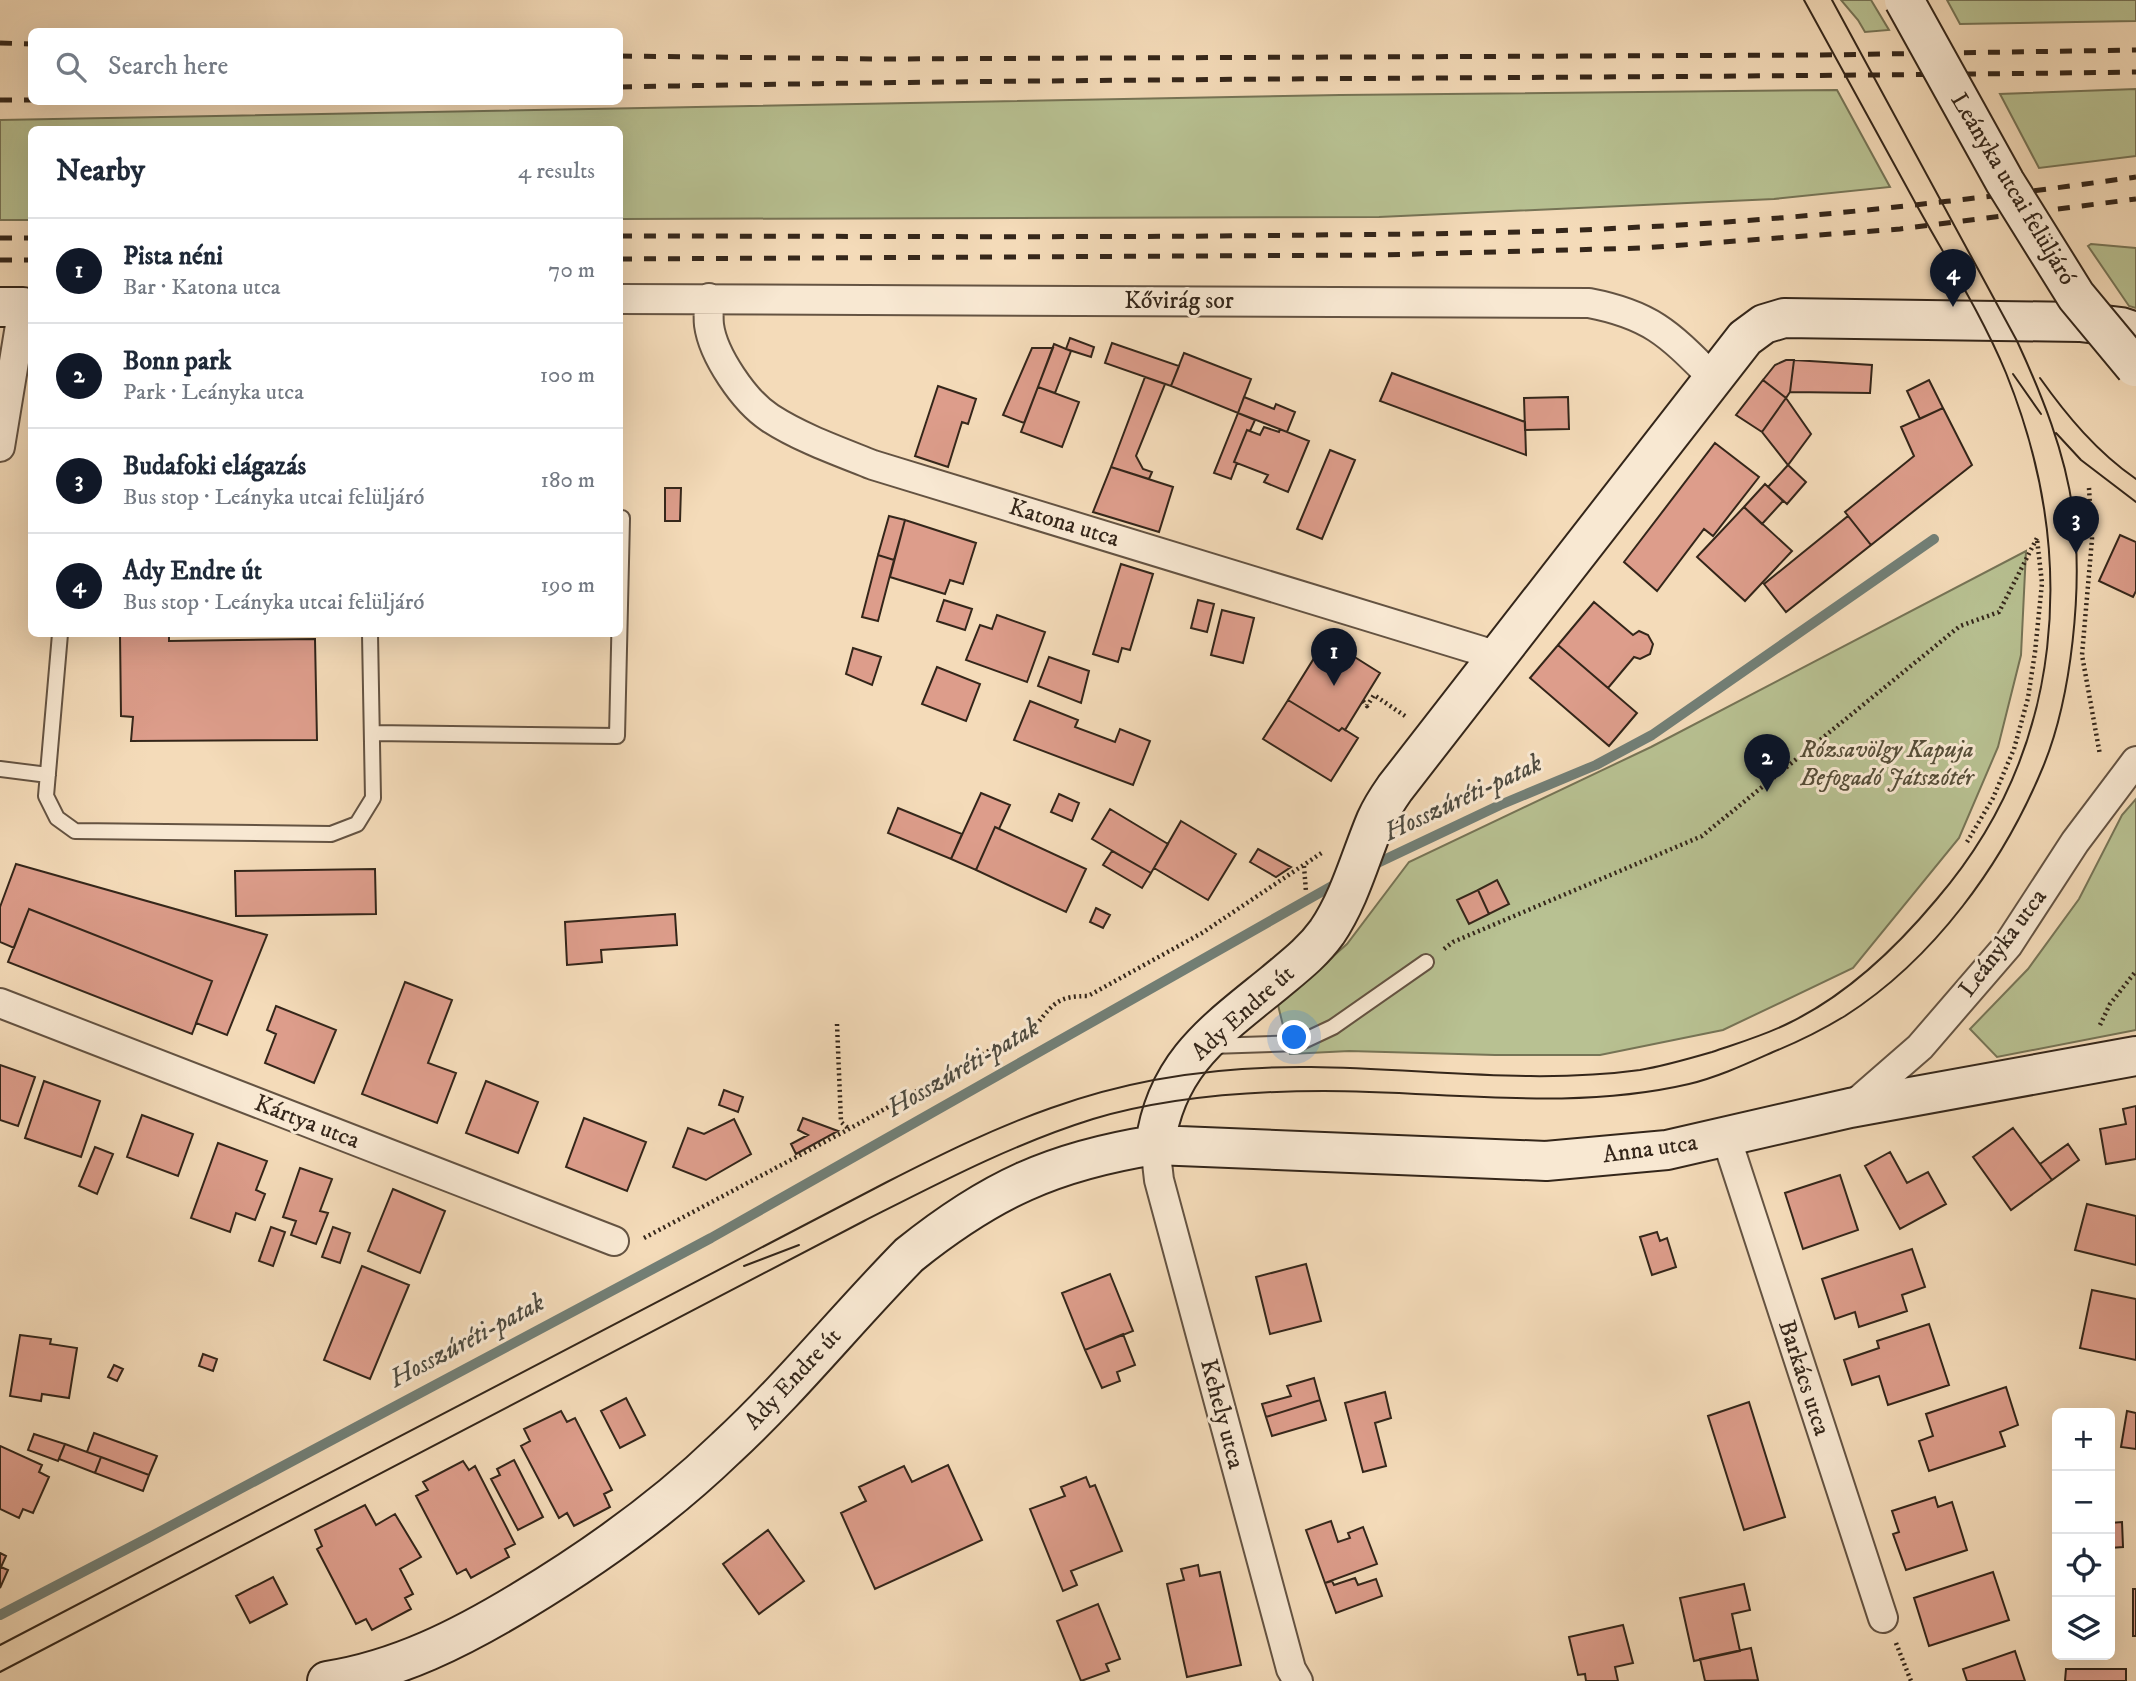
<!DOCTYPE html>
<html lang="en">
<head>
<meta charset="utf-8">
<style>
  :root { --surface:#fff; --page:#f6f6f7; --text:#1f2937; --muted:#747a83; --line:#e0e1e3; --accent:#111827 }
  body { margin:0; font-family:"IM FELL DW Pica",serif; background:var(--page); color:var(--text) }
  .controls { position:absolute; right:21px; bottom:21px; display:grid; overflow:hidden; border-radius:10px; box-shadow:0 7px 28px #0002 }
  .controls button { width:63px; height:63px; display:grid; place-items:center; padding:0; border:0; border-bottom:2px solid var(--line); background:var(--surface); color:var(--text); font:35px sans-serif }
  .you { position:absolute; left:1295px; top:1038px; width:24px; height:24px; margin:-18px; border:5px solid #fff; border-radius:50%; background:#1a73e8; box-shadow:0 0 0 10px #1a73e833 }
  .badge { display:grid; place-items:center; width:46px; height:46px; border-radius:50%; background:var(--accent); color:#fff; font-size:23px; font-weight:700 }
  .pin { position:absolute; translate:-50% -58px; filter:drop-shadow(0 2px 4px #0008) }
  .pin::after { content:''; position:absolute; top:37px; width:24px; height:21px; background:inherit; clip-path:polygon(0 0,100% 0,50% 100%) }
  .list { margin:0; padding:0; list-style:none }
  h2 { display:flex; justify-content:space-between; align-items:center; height:91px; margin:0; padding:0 28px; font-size:30px }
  h2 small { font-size:23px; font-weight:400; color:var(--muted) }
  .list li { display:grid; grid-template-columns:46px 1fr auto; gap:21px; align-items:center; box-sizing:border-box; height:105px; padding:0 28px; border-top:2px solid var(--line) }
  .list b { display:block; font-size:26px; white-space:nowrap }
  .list p { margin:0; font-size:23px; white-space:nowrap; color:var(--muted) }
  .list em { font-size:23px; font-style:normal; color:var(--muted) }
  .icon { flex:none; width:38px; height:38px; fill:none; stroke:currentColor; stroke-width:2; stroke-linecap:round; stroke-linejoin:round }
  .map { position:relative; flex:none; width:2136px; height:1681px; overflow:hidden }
  .search { position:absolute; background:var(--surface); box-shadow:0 7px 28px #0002; left:28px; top:28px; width:595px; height:77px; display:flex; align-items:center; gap:18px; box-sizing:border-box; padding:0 24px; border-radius:10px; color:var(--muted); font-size:26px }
  .panel { position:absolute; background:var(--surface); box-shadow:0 7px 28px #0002; left:28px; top:126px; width:595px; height:511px; border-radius:10px }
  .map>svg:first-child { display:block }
</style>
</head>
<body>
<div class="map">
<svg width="2136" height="1681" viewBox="0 0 2136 1681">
  <rect width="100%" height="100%" fill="#f4dbb9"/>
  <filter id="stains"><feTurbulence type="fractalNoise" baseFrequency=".00286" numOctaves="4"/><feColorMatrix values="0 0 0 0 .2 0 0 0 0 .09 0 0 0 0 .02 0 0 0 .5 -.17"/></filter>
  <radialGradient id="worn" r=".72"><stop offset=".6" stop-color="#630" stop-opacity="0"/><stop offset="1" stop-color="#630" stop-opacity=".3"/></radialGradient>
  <path fill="#b8c192" stroke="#767456" stroke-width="2" d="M1841,0h30l18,30 -24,2 -7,-12z
    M1947,0h189v21l-176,3z
    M2136,89v67l-97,12 -39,-74z
    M1837,90l53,97 -116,12 -395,18 -759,2v-89h-588l-1,90h-31v-100l1340,-25z
    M2091,244l45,4v60l-7,-2 -41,-60z
    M2026,551l-5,104 -23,92 -39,91 -106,130 -130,62 -123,25h-105l-146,-4 -59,3 -12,-49 69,-61 62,-82 242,-115z
    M2136,799v231l-139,27 -27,-28 58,-60 51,-70 43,-84z"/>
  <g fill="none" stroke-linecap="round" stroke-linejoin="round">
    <path stroke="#727f76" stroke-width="10" d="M1369,867l131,-62 96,-40 56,-30 282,-196
      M0,1615l148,-77 563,-300 628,-356"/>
  </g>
  <path fill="#dd9d8b" stroke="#34261a" stroke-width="2" d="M1070,338l24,9 -3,10 -25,-8z
    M1112,343l67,23 -8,20 -66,-23z
    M1054,344l17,7 -16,42 -17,-6z
    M1032,348h21l-29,75 -21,-8z
    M1184,353l67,26 -13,34 -67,-27z
    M1786,360h8l-4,32 -4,6 -23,-18 12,-15z
    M1794,360l78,5 -2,28 -80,-1z
    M1392,373l133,49 1,33 -146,-54z
    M1145,377l20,7 -29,72 7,13 9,3 -3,7 -38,-12z
    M1763,380l23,18 -24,34 -26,-17z
    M1929,380l14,28 -23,11 -13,-28z
    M938,386l38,13 -8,25 -6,-2 -14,45 -33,-11z
    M1038,387l41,15 -17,45 -41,-15z
    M1244,397l30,12 2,-5 19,8 -8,20 -49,-19z
    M1568,397l1,32 -44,1 -1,-32z
    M1786,398l25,36 -23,31 -26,-33z
    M1943,408l29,57 -101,80 -26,-33 69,-56 -13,-29z
    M1238,413l17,7 -5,11 -3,-1 -13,32 3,1 -6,16 -17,-6z
    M1264,427l15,5 1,-3 29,12 -21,51 -24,-10 4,-7 -34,-13 13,-32 13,5z
    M1715,443l44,34 -46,59 -9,-7 -47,62 -33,-29z
    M1330,450l25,10 -33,79 -25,-10z
    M1788,465l18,17 -19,22 -19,-17z
    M1111,467l62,20 -14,45 -66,-20z
    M1765,484l18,17 -21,23 -18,-17z
    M665,488h16l-1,33h-15z
    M1744,507l48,44 -47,50 -48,-44z
    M889,516l16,4 -11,40 -16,-5z
    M1848,516l23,29 -85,67 -22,-28z
    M905,520l71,23 -13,41 -13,-4 -5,14 -55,-17z
    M2120,535l16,7v49l-3,6 -34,-16z
    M878,555l16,5 -16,61 -16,-4z
    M1121,564l32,10 -23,76 -8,-2 -4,14 -25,-8z
    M944,600l28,9 -7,21 -28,-9z
    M1198,600l16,4 -7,28 -16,-4z
    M1594,602l39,33 6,-4 9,4 5,9 -3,10 -10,5 -6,-2 -26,31 -50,-43z
    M1222,610l32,8 -11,45 -32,-8z
    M997,615l48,17 -18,50 -61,-22 14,-35 12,4z
    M120,634h49v7l146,-2 2,101 -186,1 2,-24 -12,-1z
    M1326,639l54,34 -35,57 -3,-2 -3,3 -51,-31z
    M1558,645l79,68 -28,33 -79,-68z
    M853,648l28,9 -9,28 -26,-11z
    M1049,657l40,14 -8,32 -43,-17z
    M937,667l43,17 -14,37 -44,-17z
    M1288,700l51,31 3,-3 16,10 -27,43 -68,-42z
    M1030,701l48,19 -3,7 40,15 5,-13 30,12 -17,44 -119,-45z
    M981,793l29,12 -11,24 -4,-2 -19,43 -25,-11z
    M1059,794l20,9 -7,18 -21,-9z
    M898,808l64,26 -11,25 -63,-26z
    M1110,809l58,35 -17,29 -59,-34z
    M1181,821l55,33 -28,46 -54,-32z
    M995,827l91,42 -20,43 -90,-42z
    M1258,849l33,18 -15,10 -26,-15z
    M1112,851l39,22 -9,15 -39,-23z
    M16,864l251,71 -40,100 -31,-12 16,-42 -183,-72 -15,39 -14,-6v-35z
    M375,869l1,45 -140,2 -1,-45z
    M1497,880l12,24 -20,10 -11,-24z
    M1478,890l11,24 -20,10 -12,-24z
    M1096,908l14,7 -7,13 -13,-6z
    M29,909l183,72 -20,53 -184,-72z
    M675,914l2,31 -76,5 1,12 -35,3 -2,-43z
    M405,982l47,18 -24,63 28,10 -19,50 -75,-29z
    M276,1006l60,24 -22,53 -49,-20 11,-29 -9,-4z
    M0,1065l35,12 -17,49 -18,-6z
    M44,1081l56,20 -19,56 -56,-19z
    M486,1081l52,21 -20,51 -52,-20z
    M724,1090l19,7 -5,15 -19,-7z
    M2136,1106v53l-30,5 -6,-35 26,-5 -3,-15z
    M142,1115l51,19 -15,42 -51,-19z
    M584,1118l62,24 -19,49 -61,-24z
    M803,1118l35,13 -42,23 -5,-10 17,-9 -10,-5z
    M734,1119l17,35 -45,26 -33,-13 15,-39 16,6z
    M2013,1128l39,52 -41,30 -38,-53z
    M218,1143l49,18 -11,29 9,4 -10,26 -19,-7 -6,19 -39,-14z
    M2068,1144l11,16 -27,20 -12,-16z
    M95,1147l18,7 -16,40 -18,-8z
    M1890,1152l17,31 21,-11 18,32 -46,25 -35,-63z
    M300,1168l32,11 -12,32 8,2 -12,31 -25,-9 5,-14 -13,-4z
    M1840,1175l18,55 -55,19 -18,-56z
    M393,1189l52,22 -25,62 -52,-22z
    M2087,1204l49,12v49l-61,-15z
    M271,1227l14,5 -12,34 -14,-5z
    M333,1227l17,6 -10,30 -18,-6z
    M1657,1232l3,9 7,-3 9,29 -24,8 -12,-38z
    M1912,1249l13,38 -23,8 5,16 -48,16 -4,-15 -20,7 -13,-40z
    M1306,1264l15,57 -51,13 -14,-57z
    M362,1266l47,19 -39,94 -46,-19z
    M1110,1274l23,57 -48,19 -23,-57z
    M2092,1290l44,9v61l-56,-12z
    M1929,1324l20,61 -61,20 -9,-29 -27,9 -8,-25 35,-12 -2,-7z
    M1123,1334l12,31 -18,7 3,9 -18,7 -17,-38z
    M20,1335l31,4 -1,5 27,4 -8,50 -27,-4 -1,7 -31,-5z
    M203,1354l14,5 -4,12 -14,-5z
    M114,1365l9,4 -6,12 -9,-4z
    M1314,1378l6,22 -54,17 -4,-13 29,-8 -4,-10z
    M2006,1387l12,38 -18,7 5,14 -76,25 -10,-30 14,-5 -7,-22z
    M1385,1392l6,26 -16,5 11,43 -23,6 -18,-69z
    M626,1398l19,37 -25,13 -19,-37z
    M1320,1400l6,20 -54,16 -6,-19z
    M1749,1402l36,115 -41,13 -36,-114z
    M561,1411l6,11 8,-4 37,72 -8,4 6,13 -36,19 -7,-13 -8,5 -38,-72 9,-5 -6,-12z
    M2127,1411l9,2v36l-15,-2z
    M94,1433l63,23 -8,19 -62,-23z
    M34,1434l31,10 -7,17 -30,-11z
    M65,1444l36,13 -6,16 -36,-14z
    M0,1446l42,19 -3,7 10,5 -16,36 -10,-4 -4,9 -19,-9z
    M101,1457l48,18 -6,16 -48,-18z
    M514,1460l29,57 -25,13 -27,-51 9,-4 -3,-6z
    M463,1461l6,9 6,-4 40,78 -10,5 4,8 -38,21 -5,-9 -9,5 -41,-78 12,-6 -5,-8z
    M948,1465l34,75 -107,49 -34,-76 25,-12 -7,-14 45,-21 8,16z
    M1086,1477l4,10 5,-2 27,66 -51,20 6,14 -14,6 -33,-82 35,-13 -4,-9z
    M1935,1497l3,10 14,-5 15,48 -61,20 -13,-36 6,-2 -7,-21z
    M365,1505l11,20 19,-11 26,43 -21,12 13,25 -8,4 6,11 -39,21 -6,-11 -10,5 -39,-75 5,-3 -7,-16z
    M1331,1521l7,21 12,-4 -2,-5 15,-6 14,37 -52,19 -19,-53z
    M2122,1522l1,25 -13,1v-25z
    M768,1530l36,51 -45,33 -36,-50z
    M0,1553l6,3 -5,11 7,3 -8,18z
    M1198,1565l2,11 20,-4 21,93 -54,12 -20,-93 17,-4 -3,-11z
    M1993,1572l16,48 -80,26 -15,-48z
    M273,1577l14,27 -37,19 -14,-27z
    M1355,1578l3,7 18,-6 6,17 -46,17 -11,-30 7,-2 2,4z
    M1744,1584l6,26 -18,4 8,37 -46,10 -14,-63z
    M2133,1589h3v47h-3z
    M1098,1604l22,55 -14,5 3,7 -28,10 -24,-60z
    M1623,1625l10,38 -18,4 3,14h-32l-1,-7 -7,1 -9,-38z
    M1751,1648l7,32 -53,1 -5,-22z
    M2015,1651l10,30h-58l-4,-12z
    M2066,1669h60v12h-61z"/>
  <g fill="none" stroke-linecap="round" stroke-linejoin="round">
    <g stroke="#645342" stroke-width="18">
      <path id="lane" d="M60,634l-14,162 11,22 18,13 256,3 26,-10 16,-26 -3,-164
        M372,733l245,3 5,-218h-2
        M0,769l48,6
        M1211,1046l88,-3 34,-16 93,-65"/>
    </g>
    <g stroke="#645342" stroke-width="32">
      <path id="street" d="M709,298c0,9 -1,18 0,27 4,30 35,76 61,93 31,20 68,33 103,47l625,191
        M620,299l969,4c63,12 81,32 125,76
        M0,447l23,-140h9
        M0,1003l614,238
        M1850,1108l70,-61 88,-102 67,-103 61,-81
        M1726,1137l157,481
        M1155,1145l4,35 132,489 7,12"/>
    </g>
    <g stroke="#34261a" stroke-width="42">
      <path id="secondary" d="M0,307h23
        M1155,1145c11,-81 60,-114 119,-162 19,-16 38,-30 53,-51 23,-34 33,-74 49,-112 5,-11 12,-22 19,-32l350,-450 19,-14 20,-6 296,4 41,5 15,5
        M327,1681c71,-11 134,-43 195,-80 73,-44 143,-94 204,-153 65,-60 121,-130 183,-193 81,-65 144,-94 246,-110l391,16 121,-11 183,-42 286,-52"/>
    </g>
    <path stroke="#34261a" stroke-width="4.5" stroke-dasharray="2 3.5" stroke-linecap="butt" d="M2089,488l3,51 -10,116 18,100
      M1363,701l4,5 7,-11 31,21
      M1967,842l26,-44 21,-49 14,-51 7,-46 7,-69 -5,-44
      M1304,866l2,26
      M1444,949l9,-7 249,-106 258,-210 39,-14 38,-74
      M837,1024l4,98 8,7
      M2100,1025l10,-21 26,-33
      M644,1238l205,-109 188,-105c17,-22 23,-28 51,-28l114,-63 121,-81
      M1896,1643l15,38"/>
    <use href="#lane" stroke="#f8e8d2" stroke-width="14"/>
    <use href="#street" stroke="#f8e8d2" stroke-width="28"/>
    <use href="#secondary" stroke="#f8e8d2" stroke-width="38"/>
    <path stroke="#34261a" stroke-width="2" d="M2013,374l28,40
      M2040,378c27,38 57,74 96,101
      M2056,433l25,27 55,42
      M744,1266l55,-21
      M0,1645l887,-463c53,-27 107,-54 164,-74 82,-30 173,-42 260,-41 109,1 220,18 329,3 24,-4 48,-11 72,-18 26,-9 54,-17 79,-30 57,-28 104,-73 145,-122 130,-151 143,-346 70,-527 -24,-58 -59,-113 -90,-169 -37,-68 -74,-136 -112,-204
      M0,1672l864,-451c75,-38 149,-77 229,-102 74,-22 154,-28 231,-28 121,0 245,21 365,-7 29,-7 57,-20 84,-32 25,-10 49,-22 72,-36 89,-57 158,-152 198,-249 29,-70 40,-181 30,-256 -8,-59 -31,-116 -56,-170l-185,-341"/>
    <path stroke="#34261a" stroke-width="5" stroke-dasharray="12 12" stroke-linecap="butt" d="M0,43l32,1
      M620,56l259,3 942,-4 315,-5
      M620,87c505,-10 1011,-8 1516,-15
      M0,100h32
      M620,236c231,0 463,2 694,-1 110,-1 219,-2 328,-8 166,-8 330,-27 494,-50
      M0,238h32
      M620,259l760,-4 262,-7 258,-19 236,-30
      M0,260h32"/>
    <g stroke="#34261a" stroke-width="42" stroke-linecap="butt">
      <path id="secondary-bridge" d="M1904,0l101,182 71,114 59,71"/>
    </g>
    <use href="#secondary-bridge" stroke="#f8e8d2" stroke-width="38"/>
  </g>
  <g text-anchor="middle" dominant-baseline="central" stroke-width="6" stroke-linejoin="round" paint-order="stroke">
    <g font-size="24" fill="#34261a" stroke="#f8e8d2">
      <text transform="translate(2013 189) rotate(59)">Leányka utcai felüljáró</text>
      <text x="1179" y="301">Kővirág sor</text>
      <text transform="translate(1064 523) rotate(17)">Katona utca</text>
      <text transform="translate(2003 943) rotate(-53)">Leányka utca</text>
      <text transform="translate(1243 1013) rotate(-42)">Ady Endre út</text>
      <text transform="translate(307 1122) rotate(21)">Kártya utca</text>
      <text transform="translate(1650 1149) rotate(-8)">Anna utca</text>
      <text transform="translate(1804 1378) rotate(72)">Barkács utca</text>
      <text transform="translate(793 1379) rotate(-47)">Ady Endre út</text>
      <text transform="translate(1222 1414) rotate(75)">Kehely utca</text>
    </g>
    <g font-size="24" font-style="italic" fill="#554d38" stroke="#f8e8d2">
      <text x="1887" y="750">Rózsavölgy Kapuja<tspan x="1887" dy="28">Befogadó Játszótér</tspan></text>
    </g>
    <g font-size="26" font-style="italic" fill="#4e4b40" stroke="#f8e8d2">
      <text transform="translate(1463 798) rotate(-25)">Hosszúréti-patak</text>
      <text transform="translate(963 1068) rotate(-30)">Hosszúréti-patak</text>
      <text transform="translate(467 1341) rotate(-28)">Hosszúréti-patak</text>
    </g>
  </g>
  <rect width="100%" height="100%" filter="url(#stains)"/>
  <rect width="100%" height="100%" fill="url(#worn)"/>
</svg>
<div class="controls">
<button>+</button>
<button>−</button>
<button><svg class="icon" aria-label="locate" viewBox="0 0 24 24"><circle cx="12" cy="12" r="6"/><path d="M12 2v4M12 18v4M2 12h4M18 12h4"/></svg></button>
<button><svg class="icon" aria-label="layers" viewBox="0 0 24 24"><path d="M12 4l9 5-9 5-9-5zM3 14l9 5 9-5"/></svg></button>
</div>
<div class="you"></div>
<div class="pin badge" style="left:1334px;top:686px">1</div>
<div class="pin badge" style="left:1767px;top:792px">2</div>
<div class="pin badge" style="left:2076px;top:554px">3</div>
<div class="pin badge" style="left:1953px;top:307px">4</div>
<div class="search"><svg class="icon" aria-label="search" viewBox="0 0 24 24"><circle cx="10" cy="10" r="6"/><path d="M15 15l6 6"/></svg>Search here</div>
<section class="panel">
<h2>Nearby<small>4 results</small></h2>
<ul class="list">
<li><span class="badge">1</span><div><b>Pista néni</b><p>Bar · Katona utca</p></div><em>70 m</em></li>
<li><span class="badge">2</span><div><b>Bonn park</b><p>Park · Leányka utca</p></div><em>100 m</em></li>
<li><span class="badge">3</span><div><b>Budafoki elágazás</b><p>Bus stop · Leányka utcai felüljáró</p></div><em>180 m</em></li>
<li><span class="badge">4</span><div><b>Ady Endre út</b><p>Bus stop · Leányka utcai felüljáró</p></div><em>190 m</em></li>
</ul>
</section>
</div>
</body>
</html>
